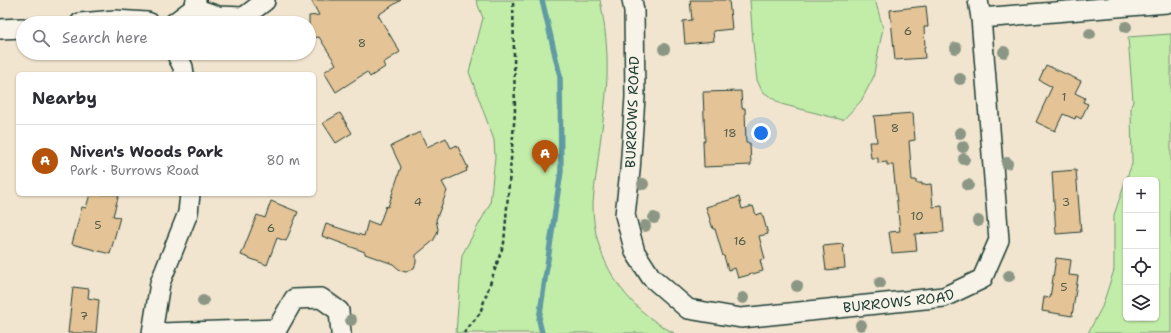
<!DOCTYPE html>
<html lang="en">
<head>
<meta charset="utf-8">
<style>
  :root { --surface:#fff; --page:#f2f2f3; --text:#2b2b33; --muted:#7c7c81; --line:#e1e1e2; --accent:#b45309 }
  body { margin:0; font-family:"Shantell Sans",sans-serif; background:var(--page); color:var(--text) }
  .controls { position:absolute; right:12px; bottom:12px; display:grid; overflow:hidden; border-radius:6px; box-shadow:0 1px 3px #0004 }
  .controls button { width:36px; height:36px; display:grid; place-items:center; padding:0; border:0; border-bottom:1px solid var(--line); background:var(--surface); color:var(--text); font:20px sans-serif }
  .you { position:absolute; left:761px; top:133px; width:14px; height:14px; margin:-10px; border:3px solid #fff; border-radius:50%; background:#1a73e8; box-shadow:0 0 0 6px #1a73e833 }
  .badge { display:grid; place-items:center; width:26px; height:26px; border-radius:50%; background:var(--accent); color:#fff; font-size:13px; font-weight:700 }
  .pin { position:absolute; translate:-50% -33px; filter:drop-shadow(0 1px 2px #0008) }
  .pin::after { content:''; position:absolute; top:21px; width:14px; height:12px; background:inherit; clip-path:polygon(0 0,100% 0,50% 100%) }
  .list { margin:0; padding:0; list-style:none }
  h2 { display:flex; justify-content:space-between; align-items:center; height:52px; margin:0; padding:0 16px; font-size:17px }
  h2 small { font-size:13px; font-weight:400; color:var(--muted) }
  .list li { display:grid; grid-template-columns:26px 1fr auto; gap:12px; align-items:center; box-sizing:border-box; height:72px; padding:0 16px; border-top:1px solid var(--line) }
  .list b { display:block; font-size:15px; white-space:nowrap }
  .list p { margin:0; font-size:13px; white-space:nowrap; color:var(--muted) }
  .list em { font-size:13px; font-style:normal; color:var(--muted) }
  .icon { flex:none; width:22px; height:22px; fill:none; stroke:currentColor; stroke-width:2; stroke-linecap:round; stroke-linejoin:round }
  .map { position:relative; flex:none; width:1171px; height:333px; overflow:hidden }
  .search { position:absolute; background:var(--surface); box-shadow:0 1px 3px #0004; left:16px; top:16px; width:300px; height:44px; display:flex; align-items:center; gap:10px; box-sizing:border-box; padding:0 14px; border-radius:22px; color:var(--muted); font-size:15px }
  .panel { position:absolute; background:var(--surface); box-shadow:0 1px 3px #0004; left:16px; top:72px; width:300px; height:124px; border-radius:6px }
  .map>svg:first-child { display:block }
</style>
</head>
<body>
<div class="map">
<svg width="1171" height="333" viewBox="0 0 1171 333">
  <rect width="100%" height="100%" fill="#f1e5cf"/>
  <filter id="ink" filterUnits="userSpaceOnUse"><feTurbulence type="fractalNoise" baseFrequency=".025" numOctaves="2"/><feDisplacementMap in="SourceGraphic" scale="8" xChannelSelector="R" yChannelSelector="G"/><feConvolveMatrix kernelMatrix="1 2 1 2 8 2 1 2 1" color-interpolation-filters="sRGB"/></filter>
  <g filter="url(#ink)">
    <path fill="#c2eda9" stroke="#70956e" d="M476,0h124c5,25 8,50 7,76 -1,31 -7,62 -10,93 -2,12 -3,23 -4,34 -1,55 32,105 81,130h-218l6,-78 28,-51 5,-47 -1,-17 -25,-68 14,-54z
      M750,0h125l8,28 -10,50 -12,23 -18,19 -62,-16 -19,-13 -5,-11 -4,-37z
      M1171,34v299h-83l14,-26 12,-37v-55l12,-35v138h30v-138h-30l6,-16 -1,-57 2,-6 -5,-64z"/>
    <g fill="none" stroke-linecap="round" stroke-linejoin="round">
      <path stroke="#619aa3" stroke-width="5.5" d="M542,333l-3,-13 22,-149 -1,-95 -18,-76"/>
    </g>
    <path fill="#e4c396" stroke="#1f3d34" d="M311,0h90l-23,15 22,37 -17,11 2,4 -15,10 -3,-5 -31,20 -12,-20 12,-8 -17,-27 -10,2v-23l10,-1z
      M690,0h39l3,29 -19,2 1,10 -29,3 -2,-23 9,-1z
      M926,6l2,21h-4l1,20h-1l1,11 -30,2 -5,-50z
      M1046,65l35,16 -6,12 10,5 -2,4 5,2 -7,15 -5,-3 -1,3 -12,-5 -8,17 -19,-9 16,-35 -13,-7z
      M741,91l1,17h3l1,35h4l1,22 -47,2 -1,-26h2l-2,-49z
      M340,113l12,20 -16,10 -13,-20z
      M913,113l2,27 -6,1 3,39h4v3h6v2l9,-1 2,23 9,-1 2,26 -29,2 2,17 -25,2 -3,-21 11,-1 -7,-66h-6v-3l-9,1v-5h-7l-2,-16h8l-3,-26z
      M420,132l7,15 19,-9 5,10 6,-3 11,23h-2l1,3 -25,11 5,9 -11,29 2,9 -1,5 -4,7 -17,14v8l-2,5 -8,4 -5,-1 -8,-7 -28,-10v-2l-43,-16 4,-12 38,12 4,-15 11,4 7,-19 2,1 13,-40 -10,-21z
      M1076,170l5,62 -25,2 -4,-62z
      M90,194h29l-6,22 7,1 -10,37 -38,-10 10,-37 4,1z
      M739,197l3,12 11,-3 3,9 6,-2 6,21 -9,2 6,23 -5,1 3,11 -25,7 -3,-10 -7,2 -4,-14h-1l-8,-27h-2l-7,-22z
      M271,201l27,11 -12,29 -9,-3 -10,27 -26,-10 16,-40 8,3z
      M843,244l2,24 -19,2 -3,-24z
      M1056,258l15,2 -2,15 9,1 -6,40 -30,-5 2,-14 6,1z
      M73,287l16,2 -1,9 11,2 -3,33h-28z"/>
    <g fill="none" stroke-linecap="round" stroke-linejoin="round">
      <g stroke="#1f3d34" stroke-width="22">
        <g id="minor">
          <path id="s1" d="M632,0l2,11 1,86 -5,74 -5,44 10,37 16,25 37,32 53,9 203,-21 38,-18 17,-39 -18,-222 -3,-18"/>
          <path d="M194,8l24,8 26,1 21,-16 -1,-1"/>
          <path d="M981,18l186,-15 4,-3"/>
          <path d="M80,23l35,-3 32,2 3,1"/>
          <path d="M174,23l20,-15 2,-8"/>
          <path d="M0,29l23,-1"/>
          <path d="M176,53l7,14 1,7"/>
          <path d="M277,329l17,-30 27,-1 18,13 2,22"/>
          <path d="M152,333l8,-50 28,-70 2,-19"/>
          <path d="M161,333l116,-4"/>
        </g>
      </g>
      <path stroke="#1f3d34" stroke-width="2.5" stroke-dasharray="4 3" stroke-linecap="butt" d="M464,333l16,-20 24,-70 11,-131 -2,-112"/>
      <use href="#minor" stroke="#f7f3e8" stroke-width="19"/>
    </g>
    <g fill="#8b9784">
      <circle cx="1126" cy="27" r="6"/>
      <circle cx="1090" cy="34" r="6"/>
      <circle cx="956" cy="48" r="6"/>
      <circle cx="664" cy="49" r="6"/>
      <circle cx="1004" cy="52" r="6"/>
      <circle cx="960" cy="79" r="6"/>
      <circle cx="960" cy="133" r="6"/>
      <circle cx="963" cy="147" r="6"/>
      <circle cx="964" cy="159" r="6"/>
      <circle cx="1007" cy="163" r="6"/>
      <circle cx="643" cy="184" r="6"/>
      <circle cx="968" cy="185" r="6"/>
      <circle cx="654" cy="218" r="6"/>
      <circle cx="978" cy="221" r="6"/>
      <circle cx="645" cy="226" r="6"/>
      <circle cx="1009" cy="276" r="6"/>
      <circle cx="880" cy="283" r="6"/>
      <circle cx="797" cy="286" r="6"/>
      <circle cx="743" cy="298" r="6"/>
      <circle cx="203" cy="301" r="6"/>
      <circle cx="351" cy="320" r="6"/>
      <circle cx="861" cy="325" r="6"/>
    </g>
  </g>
  <g text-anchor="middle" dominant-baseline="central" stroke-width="3" stroke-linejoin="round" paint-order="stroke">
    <g font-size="12" fill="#505e4c">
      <text x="908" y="31">6</text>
      <text x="362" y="43">8</text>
      <text x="1064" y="97">1</text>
      <text x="895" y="128">8</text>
      <text x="730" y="133">18</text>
      <text x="418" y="202">4</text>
      <text x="1066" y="202">3</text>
      <text x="917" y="216">10</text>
      <text x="98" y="225">5</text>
      <text x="271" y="228">6</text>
      <text x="740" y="241">16</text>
      <text x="1064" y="287">5</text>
      <text x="84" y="316">7</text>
    </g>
    <g font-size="14" fill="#1f3d34" stroke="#f7f3e8">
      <text transform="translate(632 112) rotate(-88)">BURROWS ROAD</text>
      <text stroke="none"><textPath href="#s1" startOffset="545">BURROWS ROAD</textPath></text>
    </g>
  </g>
</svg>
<div class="controls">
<button>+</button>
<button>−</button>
<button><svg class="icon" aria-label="locate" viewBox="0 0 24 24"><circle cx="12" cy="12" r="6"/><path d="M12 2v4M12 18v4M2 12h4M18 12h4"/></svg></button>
<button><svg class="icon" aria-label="layers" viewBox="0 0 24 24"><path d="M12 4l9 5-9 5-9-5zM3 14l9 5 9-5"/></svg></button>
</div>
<div class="you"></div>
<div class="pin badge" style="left:545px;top:173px">A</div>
<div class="search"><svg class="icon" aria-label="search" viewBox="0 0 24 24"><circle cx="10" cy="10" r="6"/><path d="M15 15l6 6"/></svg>Search here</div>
<section class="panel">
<h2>Nearby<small></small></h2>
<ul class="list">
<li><span class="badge">A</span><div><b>Niven's Woods Park</b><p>Park · Burrows Road</p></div><em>80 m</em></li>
</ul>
</section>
</div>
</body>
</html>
